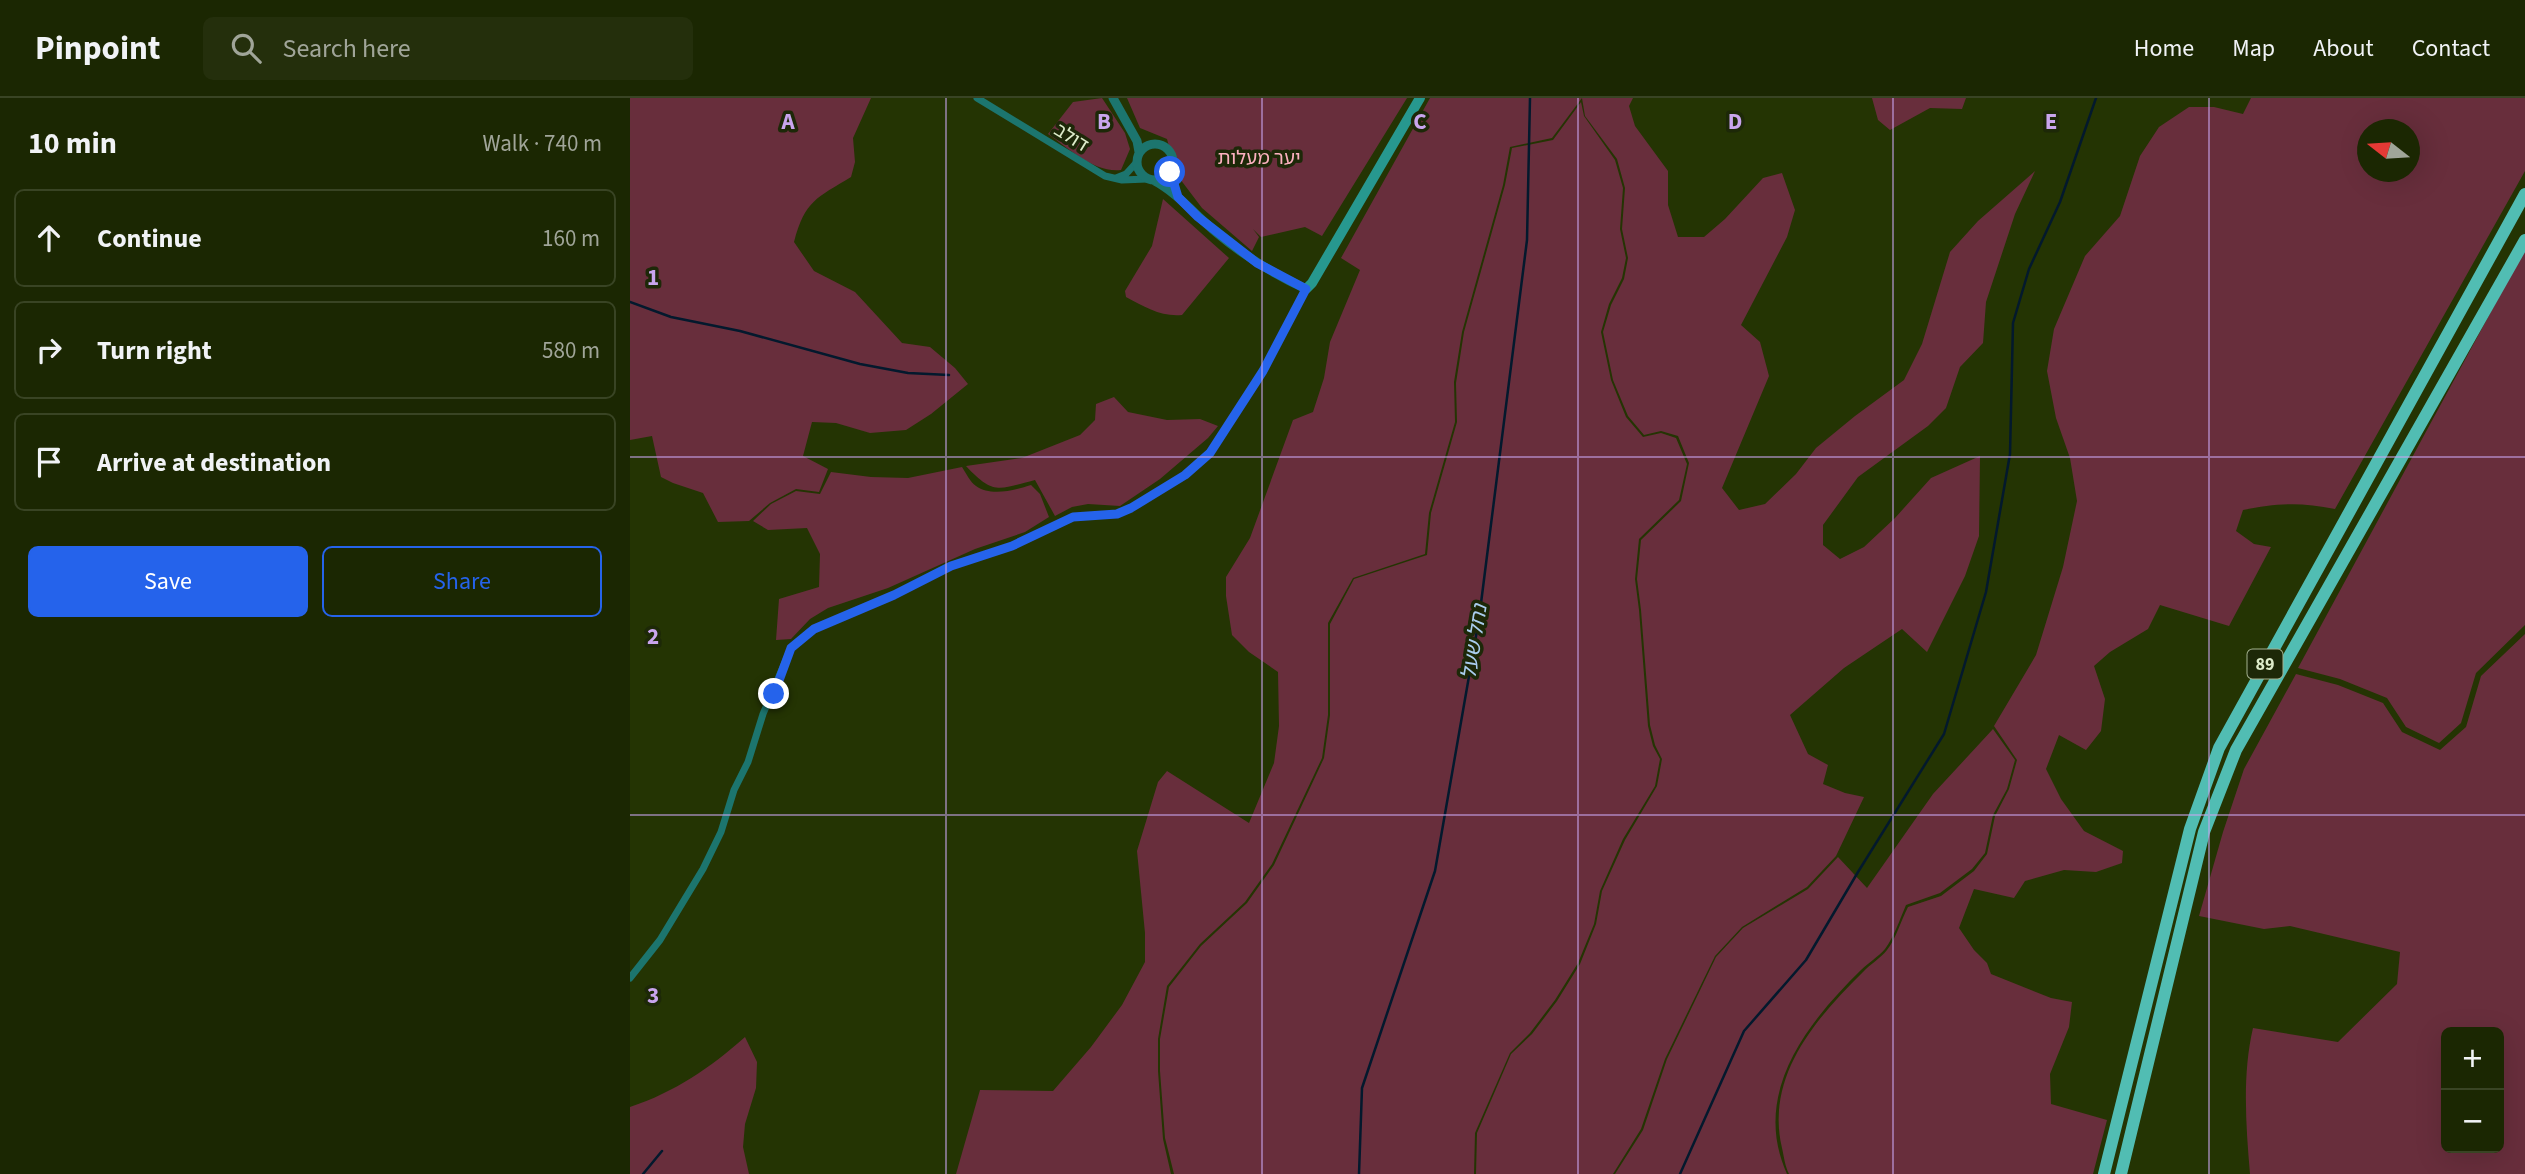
<!DOCTYPE html>
<html lang="en">
<head>
<meta charset="utf-8">
<style>
  :root { --surface:#1b2702; --page:#242f0c; --text:#f1f3f6; --muted:#a0a599; --line:#394424; --accent:#2563eb }
  body { margin:0; font-family:"Source Sans 3","Noto Sans Hebrew",sans-serif; background:var(--page); color:var(--text) }
  .controls { position:absolute; right:21px; bottom:21px; display:grid; overflow:hidden; border-radius:10px; box-shadow:0 7px 28px #0002 }
  .controls button { width:63px; height:63px; display:grid; place-items:center; padding:0; border:0; border-bottom:2px solid var(--line); background:var(--surface); color:var(--text); font:35px sans-serif }
  .compass { position:absolute; left:1727px; top:21px; width:63px; height:63px; border-radius:50%; background:var(--surface); box-shadow:0 7px 28px #0002; rotate:287deg }
  .stop { position:absolute; width:21px; height:21px; margin:-16px; border:5px solid #2563eb; border-radius:50%; background:#fff }
  .stop.end { background:#2563eb; border-color:#fff; box-shadow:0 2px 7px #0008 }
  .list { margin:0; padding:0; list-style:none }
  h2 { display:flex; justify-content:space-between; align-items:center; height:91px; margin:0; padding:0 28px; font-size:30px }
  h2 small { font-size:23px; font-weight:400; color:var(--muted) }
  .list li { display:grid; grid-template-columns:46px 1fr auto; gap:21px; align-items:center; box-sizing:border-box; height:98px; margin:0 14px 14px; padding:0 14px; border:2px solid var(--line); border-radius:10px }
  .list b { display:block; font-size:26px; white-space:nowrap }
  .list em { font-size:23px; font-style:normal; color:var(--muted) }
  .actions { display:flex; gap:14px; padding:21px 28px }
  .actions a { flex:1; padding:16px 0; border:2px solid var(--accent); border-radius:10px; text-align:center; font-size:24px; color:var(--accent) }
  .actions .main { background:var(--accent); color:#fff }
  .icon { flex:none; width:38px; height:38px; fill:none; stroke:currentColor; stroke-width:2; stroke-linecap:round; stroke-linejoin:round }
  .map { position:relative; flex:none; width:1895px; height:1076px; overflow:hidden }
  header { display:flex; align-items:center; gap:42px; box-sizing:border-box; height:98px; padding:0 35px; background:var(--surface); border-bottom:2px solid var(--line) }
  header strong { font-size:33px }
  nav { display:flex; gap:38px; margin-inline-start:auto; font-size:24px }
  .search { width:490px; height:63px; background:var(--page); display:flex; align-items:center; gap:18px; box-sizing:border-box; padding:0 24px; border-radius:10px; color:var(--muted); font-size:26px }
  main { display:flex }
  aside { flex:1; background:var(--surface) }
  .map>svg:first-child { display:block }
</style>
</head>
<body>
<header>
<strong>Pinpoint</strong>
<div class="search"><svg class="icon" aria-label="search" viewBox="0 0 24 24"><circle cx="10" cy="10" r="6"/><path d="M15 15l6 6"/></svg>Search here</div>
<nav><a>Home</a><a>Map</a><a>About</a><a>Contact</a></nav>
</header>
<main>
<aside>
<h2>10 min<small>Walk · 740 m</small></h2>
<ul class="list">
<li><svg class="icon" aria-label="ahead" viewBox="0 0 24 24"><path d="M12 20V5M6 11l6-6 6 6"/></svg><div><b>Continue</b></div><em>160 m</em></li>
<li><svg class="icon" aria-label="right" viewBox="0 0 24 24"><path d="M7 20v-9h11M14 6l5 5-5 5"/></svg><div><b>Turn right</b></div><em>580 m</em></li>
<li><svg class="icon" aria-label="arrive" viewBox="0 0 24 24"><path d="M6 21V4h12l-3 4 3 4H6"/></svg><div><b>Arrive at destination</b></div></li>
</ul>
<div class="actions"><a class="main">Save</a><a>Share</a></div>
</aside>
<div class="map">
<svg width="1895" height="1076" viewBox="0 0 1895 1076">
  <rect width="100%" height="100%" fill="#243403"/>
  <path fill="#682e3c" fill-rule="evenodd" d="M0,0h241l-18,40 2,24 -4,15c-34,21 -46,23 -57,65l20,29 41,21 47,51 28,4 25,21 13,16 -37,30 -25,16 -36,3 -34,-10 -24,-1 -9,34 25,13 -9,23 -23,-3 -26,14 -21,18 -31,1 -15,-29 -30,-10 -12,-6 -9,-41 -22,4z
    M472,0l23,35 5,16 -9,21c-27,3 -53,-22 -73,-36l25,-32z
    M497,0h280l-85,138 -17,-9 -44,10 -8,-8 6,8 -7,14 -50,-43 -25,-33 -10,-36 -27,-11z
    M800,0h152l-30,40 -42,9 -7,38 -41,147 -8,50 1,40 -26,91 -4,41 -72,24 -25,45v92l-6,43 -50,106 -27,38 -45,42 -33,42 -9,53v32l5,68 8,35h-215l24,-84 73,1 38,-44 31,-42 23,-43v-29l-8,-82 21,-69 9,-11 82,52 25,-60 5,-37 -1,-54 -29,-20 -17,-17 -6,-39v-19l24,-39 43,-118 20,-8 11,-34 6,-36 30,-72 -19,-12z
    M952,0h51l-4,8 6,20 33,45v34l10,32h26l21,-18 38,-41 19,-5 13,37 -8,27 -46,88 19,17 9,34 -47,112 17,22 26,-6 31,-30 20,-26 39,-32 49,-36 18,-36 28,-92 28,-31 57,-50 -20,43 -29,88 -3,41 -23,24 -14,41 -18,18 -70,51 -35,48v20l17,14 24,-12 31,-29 36,-40 49,-22 -1,80 -14,40 -38,76 -25,-23 -58,39 -54,47 18,39 20,11 -5,19 22,9 19,4 -28,59 -29,31 -65,40 -27,29 -50,103 -24,70 -28,45h-137l1,-41 34,-79 21,-20 25,-33 23,-37 16,-40 6,-33 23,-51 32,-54 5,-27 -7,-14 -5,-20 -9,-115 -4,-31 4,-39 40,-39 8,-38 -11,-27 -17,-5 -17,4 -16,-19 -15,-36 -10,-48 8,-27 13,-26 4,-21 -6,-29 3,-41 -8,-29 -32,-43z
    M1242,0h94l-4,11 -32,-1 -40,22 -12,-10z
    M1621,0h274v73l-190,338c-34,-7 -58,-6 -92,1l-7,21 18,13 17,3 -42,79 -69,-21 -12,24 -38,23 -16,14 11,33 -4,32 -15,19 -27,-15 -13,34 15,30 23,32 39,20 -1,12 -26,9 -32,-2 -39,11 -11,17 -40,-9 -15,39 15,22 13,13 4,11 60,24 21,4 -3,25 -19,47 1,30 56,16 -14,54h-304c-4,-8 -5,-17 -7,-26 -17,-71 33,-129 81,-176 7,-8 17,-13 24,-22 9,-11 14,-30 21,-43l33,-11 33,-25 13,-17 8,-38 14,-27 8,-29 -23,-34 42,-71 27,-88 14,-66 -7,-43 -14,-40 -9,-47 7,-42 31,-73 35,-40 20,-60 19,-29 30,-20h25l29,7zM1738,32h42v42h-42z
    M951,4l3,14 31,44 8,28 -3,41 6,29 -4,20 -13,26 -8,28 10,48 15,37 17,20 18,-4 15,5 11,26 -8,36 -40,39 -4,40 4,31 9,116 5,20 7,13 -5,27 -32,53 -23,52 -6,33 -16,39 -23,37 -25,33 -20,20 -35,80 -1,41h-300l-9,-36 -5,-67v-32l9,-52 32,-41 46,-43 27,-38 50,-107 6,-43v-91l24,-45 73,-24 4,-42 26,-91 -1,-39 8,-51 41,-147 7,-37 41,-8z
    M533,101l66,59 -47,57c-21,2 -37,-8 -56,-18l-1,-6 27,-45z
    M1895,151v376l-49,48 -15,50 -22,20 -33,-16 -19,-29 -47,-19 -42,-11z
    M484,299l14,15 39,8 33,-1 18,7 -10,12 -48,41 -40,27 -32,-2 -16,3 -17,9 -20,-36c-36,9 -41,16 -69,-14l56,-8 58,-23 15,-15 1,-16z
    M332,369c4,6 8,15 14,19 15,11 39,4 55,-1l9,9 9,23 -24,15 -50,17 -87,39 -60,20 -18,11 -19,20 -15,1 3,-41 40,-12 1,-33 -13,-26 -39,2 -15,-9 18,-17 25,-13 24,3 11,-22 40,5 37,1z
    M1895,536v540h-275c-4,-48 -8,-99 3,-146l85,14 59,-58 3,-32 -110,-26 -26,3 -65,-13 24,-84 21,-63 52,-95 42,11 45,18 19,29 38,18 26,-23 15,-51zM1816,934h53v116h-53z
    M1363,631l22,31 -8,29 -14,26 -8,38 -13,16 -32,24 -34,12c-6,14 -12,32 -21,44 -7,8 -17,14 -24,21 -55,54 -110,124 -74,204h-172l28,-44 24,-71 49,-102 27,-29 65,-39 30,-32 29,31 66,-94z
    M115,939l12,25 -1,26 -11,36 -2,23 6,27h-119v-67c45,-15 80,-39 115,-70z"/>
  <g fill="none" stroke-linecap="round" stroke-linejoin="round">
    <path stroke="#03192d" stroke-width="2.5" d="M0,204l41,15 69,14 120,33 48,9 41,2
      M13,1076l19,-23
      M729,1076l3,-86 73,-217 44,-252 48,-379 3,-142
      M1050,1076l64,-143 62,-71 52,-88 86,-138 42,-142 24,-138 3,-131 16,-54 31,-67 36,-104"/>
    <path stroke="#1c756e" stroke-width="7" d="M347,0l128,78 17,4 25,-1
      M486,80l10,-4 10,-11
      M0,880l30,-38 43,-71 18,-37 13,-42 14,-28 15,-48 28,-66 23,-19 80,-34 57,-29 61,-20 62,-29 43,-3 14,-6 54,-33 25,-22 53,-82 43,-82"/>
    <path stroke="#1c756e" stroke-width="9" d="M483,0l24,43 2,11
      M507 64a18 18 0 1 1 36 0a18 18 0 1 1-36 0Z
      M523,82c25,13 42,35 64,53 27,23 57,41 89,56"/>
    <path stroke="#27988f" stroke-width="10" d="M676,191l6,-6 108,-185"/>
    <path stroke="#51bdb3" stroke-width="12" d="M1474,1076l86,-345 29,-81 306,-554
      M1491,1076l83,-342 32,-82 289,-510"/>
  </g>
  <g fill="none" stroke-linecap="round" stroke-linejoin="round">
    <path stroke="#2563eb" stroke-width="9" d="M144,596l17,-46 23,-19 80,-34 57,-29 61,-20 61,-29 44,-3 14,-6 54,-33 25,-22 53,-82 43,-82 -49,-26 -59,-46 -20,-20 -6,-20v-11l-2,6"/>
  </g>
  <path fill="none" stroke="#c9a5ee" stroke-width="2" stroke-opacity="0.55" d="M316,0v1076M632,0v1076M948,0v1076M1263,0v1076M1579,0v1076M0,359h1895M0,717h1895"/>
  <g text-anchor="middle" dominant-baseline="central" stroke-width="7" stroke-linejoin="round" paint-order="stroke">
    <rect fill="#1d2808" stroke="#a4b190" stroke-width="2" x="1617.5" y="551.5" width="35" height="29" rx="5"/>
    <g font-size="18" font-weight="bold" fill="#deeccb">
      <text x="1635" y="566">89</text>
    </g>
    <g font-size="19" fill="#deeccb" stroke="#1d2808">
      <text transform="translate(441 40) rotate(32)">דולב</text>
    </g>
    <g font-size="19" fill="#fdb1c0" stroke="#1d2808">
      <text x="629" y="60">יער מעלות</text>
    </g>
    <g font-size="21" font-style="italic" fill="#aacdee" stroke="#1d2808">
      <text transform="translate(844 544) rotate(-81)">נחל שעל</text>
    </g>
  </g>
  <g font-size="23" text-anchor="middle" font-weight="bold" fill="#c9a5ee" stroke="#1d2808" stroke-width="7" stroke-linejoin="round" paint-order="stroke">
    <text x="158" y="31">A</text>
    <text x="474" y="31">B</text>
    <text x="790" y="31">C</text>
    <text x="1105" y="31">D</text>
    <text x="1421" y="31">E</text>
    <text x="23" y="187">1</text>
    <text x="23" y="546">2</text>
    <text x="23" y="905">3</text>
  </g>
</svg>
<div class="controls">
<button>+</button>
<button>−</button>
</div>
<svg class="compass" viewBox="-18 -18 36 36"><path d="M0-13l5 13h-10z" fill="#e53935"/><path d="M0 13l5-13h-10z" fill="#a0a599"/></svg>
<div class="stop" style="left:540px;top:74px"></div>
<div class="stop end" style="left:144px;top:596px"></div>
</div>
</main>
</body>
</html>
